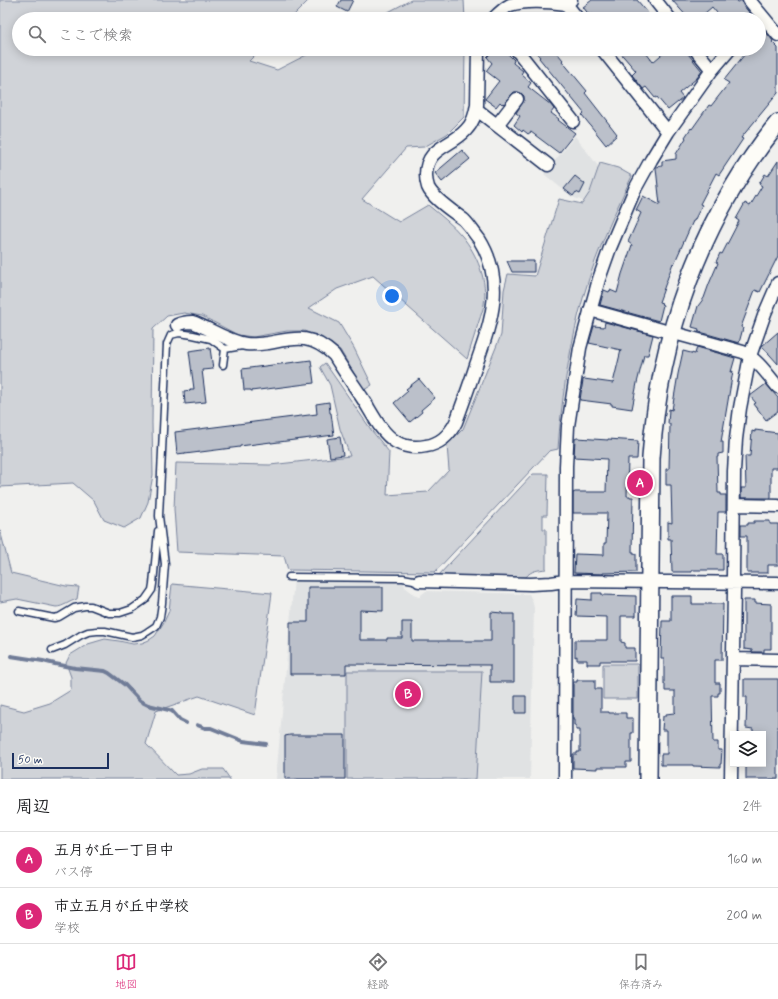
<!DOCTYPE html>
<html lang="ja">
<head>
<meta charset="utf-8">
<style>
  :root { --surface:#fff; --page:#f6f6f6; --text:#202124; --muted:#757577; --line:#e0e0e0; --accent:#db2777 }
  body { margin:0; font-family:Mynerve,"Klee One",sans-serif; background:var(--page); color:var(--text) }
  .controls { position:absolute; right:12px; bottom:12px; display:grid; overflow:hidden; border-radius:0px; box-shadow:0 2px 10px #0003 }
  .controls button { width:36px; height:36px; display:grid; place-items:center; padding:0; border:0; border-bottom:1px solid var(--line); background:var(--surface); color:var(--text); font:20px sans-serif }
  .scale { position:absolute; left:12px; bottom:10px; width:97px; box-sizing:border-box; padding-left:4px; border:2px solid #1b2f5e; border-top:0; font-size:11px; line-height:14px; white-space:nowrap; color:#1b2f5e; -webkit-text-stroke:3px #fdfcf7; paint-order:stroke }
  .you { position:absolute; left:392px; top:296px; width:14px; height:14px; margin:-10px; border:3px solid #fff; border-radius:50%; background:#1a73e8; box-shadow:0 0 0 6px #1a73e833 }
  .badge { display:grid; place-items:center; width:26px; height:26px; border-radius:50%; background:var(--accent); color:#fff; font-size:13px; font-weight:700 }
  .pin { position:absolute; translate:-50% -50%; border:2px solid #fff; box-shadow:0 1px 4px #0006 }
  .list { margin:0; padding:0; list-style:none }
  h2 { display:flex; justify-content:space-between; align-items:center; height:52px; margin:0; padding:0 16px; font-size:17px }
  h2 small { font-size:13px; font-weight:400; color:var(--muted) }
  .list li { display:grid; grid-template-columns:26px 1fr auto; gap:12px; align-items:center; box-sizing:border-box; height:56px; padding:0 16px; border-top:1px solid var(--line) }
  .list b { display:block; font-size:15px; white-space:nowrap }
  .list p { margin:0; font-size:13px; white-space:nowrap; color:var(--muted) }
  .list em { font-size:13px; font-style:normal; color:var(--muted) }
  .icon { flex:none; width:22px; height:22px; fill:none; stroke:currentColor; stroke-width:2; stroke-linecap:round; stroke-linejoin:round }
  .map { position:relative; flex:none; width:778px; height:779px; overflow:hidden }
  .search { position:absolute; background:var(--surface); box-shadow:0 2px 10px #0003; left:12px; right:12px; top:12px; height:44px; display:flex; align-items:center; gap:10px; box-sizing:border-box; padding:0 14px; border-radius:22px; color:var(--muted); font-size:15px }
  .sheet { height:164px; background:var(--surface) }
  nav { display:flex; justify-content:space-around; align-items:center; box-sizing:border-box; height:56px; border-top:1px solid var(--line); background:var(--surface); font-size:11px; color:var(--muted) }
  nav a { display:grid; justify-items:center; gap:2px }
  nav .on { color:var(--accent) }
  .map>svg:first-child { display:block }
</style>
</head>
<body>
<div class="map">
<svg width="778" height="779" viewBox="0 0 778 779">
  <rect width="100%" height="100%" fill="#f0f0ee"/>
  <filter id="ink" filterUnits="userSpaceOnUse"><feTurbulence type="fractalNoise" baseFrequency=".025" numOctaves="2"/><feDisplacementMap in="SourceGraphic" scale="8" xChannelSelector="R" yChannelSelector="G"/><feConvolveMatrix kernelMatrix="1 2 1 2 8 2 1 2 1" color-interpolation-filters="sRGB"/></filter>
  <g filter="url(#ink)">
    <path fill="#e0e2e3" d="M575,136l23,30 -8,26 -7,9 -11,-4 -28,-23z
      M294,579l110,3 1,5 13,10h3v-2l5,-4 103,3 3,6 2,8 -4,171h-254z"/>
    <path fill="#d0d3d8" stroke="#76819b" d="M0,0h309l-19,19h-271v30h242l-12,12 28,9 41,-21h147l-1,68 -17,17 -23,13 -18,1 -44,51 37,23 29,-17c12,10 24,19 34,31 15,18 26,45 22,68 -1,6 -3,11 -5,17 -4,13 -8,25 -12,38l-94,-83 -36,13 -28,19 30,15 15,25 18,37 -8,5 -24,-40 -17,-12 -19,-7h-17l-34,6 -15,-2 -36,-19 -18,-3 -17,3 -14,13 -1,94 1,52 -5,27 -7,16 -17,10 -20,-8 -10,-19 -21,-18 -73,4z
      M411,0h53l1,19h-90z
      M600,163l18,5 14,8c-21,44 -41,89 -53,137 -11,44 -18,90 -21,136l-9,2 -114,121 -147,-2 -4,-14 -107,-4 -3,-43 2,-46 94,2 80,-9 -10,-27 -10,-44 -10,-18 5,-4 47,68 17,21 -2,43 41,-3 21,-22 -2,-25 16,-16 38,-94 3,-45 4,-16 27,2 24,-77 23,5 8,-12z
      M533,474h15l-1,41h-4v14h3v40c-7,1 -15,1 -20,8l-88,-1z
      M0,530l11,43 55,13 13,1 -2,12c-7,2 -14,8 -21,8l-39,-8 -17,3z
      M172,584l100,9 -17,122 -56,-19 -43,15 -10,33 30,31 13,-1 13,-5h21l7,10h-230v-74l24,6 26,-8 21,-13v-13l-5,-14 4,-8 18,-11 17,-5 14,2 14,3 9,-1 7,-3 6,-4 9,-14 5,-11z
      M603,664h35v35h-35z
      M347,671h135l-6,108h-129z"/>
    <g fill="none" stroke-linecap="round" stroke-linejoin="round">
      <path stroke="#6f7b97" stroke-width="4" d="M11,656l32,5 12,3 20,4 30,3 4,2 16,12 15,16 8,4 21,5 3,1 8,9 6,3
        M197,725l8,3h6l32,13 23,3"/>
    </g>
    <path fill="#bbc0ca" stroke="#1b2f5e" d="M341,0h12l-6,12 -10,-5z
      M592,0h45l11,13 -7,6h-44l-4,-5 -3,2 -7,-9z
      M672,0h64l2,2 4,-2 1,5 9,11 -4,3h-26l-10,-12 -14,12h-9z
      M766,32l7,9 -1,1 6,6v45l-37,45 2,1 -24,36 -3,-2 -16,31 2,1 -8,16h-1l-19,43 -1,-1 -14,39 3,1 -1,1 2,1 -4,16 -59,-16 4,-15 5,2 1,-2 7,3 5,-19 10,-29 -4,-3 13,-29 -5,-3 7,-14 17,9 -4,-37v-1l6,-1v-5l14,-2v-5l10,-16 -1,-1 6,-9 1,1 17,-24 2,1 18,-23 -5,-3 25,-31h10v-10z
      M495,49h8l11,11 -1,3 10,8 -2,3 10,9 -3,4 23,18 3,4 -3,4 8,6 -1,1 17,13 -16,20 -28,-21 -3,2 -5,-4 -1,2 -8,-7 6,-9 -4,-3 8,-13v-4l-3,-3 -3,-1h-4l-10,12 -1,-1 -1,1 -2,-2 -4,5 -11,-8 14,-18 -13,-10 6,-8 -5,-6z
      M533,49h21l9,11 -1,1 25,30 -2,2 32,41 -1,1v1l-10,9 -24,-30 2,-2 -45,-55 1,-1z
      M617,49h26l10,13 15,-13h16l18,22 -5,7 -18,15 4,5 -15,12 -11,-13 -2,1 -9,-11 -3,2 -11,-14 4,-4z
      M462,150l8,9 -28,23 -7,-9z
      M778,161v95l-18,36 -5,-2 -14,37 2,1 -4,15 -39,-11 -2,-1 1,-2 -7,-2 6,-21 6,-8 5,-14 9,-21 -2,-1 4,-9 2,1 17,-33 -3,-2 9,-16 5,3 12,-20 -3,-2 6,-10 3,2z
      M575,176l10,8 -5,10 -4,-2 -3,4 -9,-7z
      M507,261h27v11h-22z
      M605,322l48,13 -5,20h-4l-7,28 -5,26 -20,-3v-2l-32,-4 3,-20 1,-1 29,4 8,-33 -32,-7 5,-17 10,1z
      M778,332v32l-16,-18z
      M697,347l38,11 -4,14 2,-1 -12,71h2v11l-5,1v3h-1l1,36h3v2h5v17h-8l-1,42h6v16h-31v2h-20l-1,-33h-3v-17l4,1 -1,-38h-5v-16h3l1,-45h-2l1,-15 3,1 6,-36 5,-23 12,3z
      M210,348l3,21 -11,1 4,32 -21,2 -1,-13 7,-1 -1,-1h4l-5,-38z
      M311,360l3,23 -63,8v-1h-7l-2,-21z
      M419,379l16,19 -14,12 1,2 -12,10 -16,-19 14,-12 -2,-2z
      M766,384l12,14v13l-12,9 -12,-16 2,-1 -6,-7z
      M329,402l1,11h1l3,22 -63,8v-1l-31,4v1l-55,7v-1l-8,1 -2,-22 142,-18 -1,-10z
      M755,430l23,3v35h-7v30h-30v-10h5l-1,-32h5l2,-25 3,1z
      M340,437l3,18 -13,2 -3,-18z
      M577,438l31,2v-1l30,2 -1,18h-9l-1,37h3v1h3l-1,55h2v2h2v18l-33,1v1l-29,-1 1,-19 29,1v-12h2l1,-30h-34v-20l2,-1h31l1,-33 -33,-2 1,-18z
      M754,521h16v3h8v41h-10v8h-21v-37h-6v-11h7v-2h6z
      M308,587h75v24l-23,-1v30h27v-2h15v-16h10v19h79v-29l11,1v1h12v68h-24v-17l-144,-1v10h-56v-52h18z
      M592,593h10v2l34,1v20h-15v26l4,1v5h10v13h-35v3h-13v-4h-10v-4l-2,1v-17h32v-23l-31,-1 1,-17 15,1z
      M671,596h21v8h31l-1,56h-7v23h5v10h-2v3h-6l1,46h5v8h4l-1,14h-1v3l-27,-1v-1h-32v-11h6v-24h-5l1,-14h3v-2l8,-1 1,-1v-21h-10v-7h-1v-26h-3l1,-37h9z
      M744,600h11v3l16,1v45h-7v3h-12v-2l-8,-1z
      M744,679h34v100h-32v-15h17v-30h-10v-5l-7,-1 1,-31h-3z
      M577,680h18v9h6v23h8v1h17v5h7v15h-2v29h-5v5h-29v2l-24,-1v-14h4v-2h3v-22h-4v-5h-2v-6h-1v-37h4z
      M515,696h11v17h-11z
      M290,735h55v44h-60v-43z"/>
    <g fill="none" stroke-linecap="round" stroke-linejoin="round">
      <g stroke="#1b2f5e" stroke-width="9">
        <path id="lane" d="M223,365l2,-16 17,-3
          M289,577l114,1 16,3
          M19,611l35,7 5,-1 15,-9 11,-2h6l18,7h11l12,-4 13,-9 7,-10 1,-6 5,-53
          M52,650l13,-5 16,-10 7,-3 9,-1h8l27,6 10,-2 5,-3 9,-6 4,-9 2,-14 3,-39 -6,-48 8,-172 4,-9 8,-2 14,2 18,4 14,10"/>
      </g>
      <g stroke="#1b2f5e" stroke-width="15">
        <path id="street" d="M655,0l15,19
          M749,0l29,35
          M566,4l12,15
          M493,19c5,-5 11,-11 17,-14 17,-5 38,-3 56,-1l5,-4
          M516,49l57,72
          M602,49l66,83
          M695,49l17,21
          M476,109l72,56
          M497,125l20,-26
          M590,310l72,20
          M177,325c4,-2 9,-3 15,-3 5,1 9,4 14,6 12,6 26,14 40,16 7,1 14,0 22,-1 28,-5 42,-10 66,12 9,15 19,29 29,44 9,14 18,34 33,43 9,5 20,6 30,4 14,-2 24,-12 30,-24 7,-19 14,-38 20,-57 15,-43 30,-83 3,-126 -5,-6 -9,-13 -15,-19 -10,-8 -31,-21 -36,-33 -1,-3 -2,-8 -2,-12 0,-28 25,-28 40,-45 7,-7 9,-15 11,-25l1,-56
          M681,335l62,17c15,8 24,22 35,35
          M734,505l44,1
          M419,581l112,3 20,-1 14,-2 213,2
          M733,659l45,1
          M565,779l1,-313 2,-40 12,-78 19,-69 11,-31 25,-59 16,-29 17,-28 44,-62 18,-21
          M731,779l3,-189 -1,-14 1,-105 2,-32 4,-31 10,-52 15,-43 13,-30"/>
      </g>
      <g stroke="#1b2f5e" stroke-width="20">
        <path id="secondary" d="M648,779l3,-321c8,-122 50,-240 127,-335"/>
      </g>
      <use href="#lane" stroke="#fdfcf7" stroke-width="6"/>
      <use href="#street" stroke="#fdfcf7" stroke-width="12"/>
      <use href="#secondary" stroke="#fdfcf7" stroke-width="17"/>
    </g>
  </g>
</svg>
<div class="controls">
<button><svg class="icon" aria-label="layers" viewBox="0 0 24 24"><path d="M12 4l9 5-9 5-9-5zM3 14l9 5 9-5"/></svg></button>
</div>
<div class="scale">50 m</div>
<div class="you"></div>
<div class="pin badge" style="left:640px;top:483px">A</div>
<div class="pin badge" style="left:408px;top:694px">B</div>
<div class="search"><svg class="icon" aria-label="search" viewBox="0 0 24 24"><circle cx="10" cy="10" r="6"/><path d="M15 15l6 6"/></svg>ここで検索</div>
</div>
<section class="sheet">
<h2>周辺<small>2件</small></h2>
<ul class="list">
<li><span class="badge">A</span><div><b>五月が丘一丁目中</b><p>バス停</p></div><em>160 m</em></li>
<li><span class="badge">B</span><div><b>市立五月が丘中学校</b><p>学校</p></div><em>200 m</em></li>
</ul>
</section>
<nav>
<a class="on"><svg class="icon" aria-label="map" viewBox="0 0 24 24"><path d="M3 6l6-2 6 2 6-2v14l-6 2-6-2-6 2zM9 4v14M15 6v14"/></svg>地図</a>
<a><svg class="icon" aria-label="directions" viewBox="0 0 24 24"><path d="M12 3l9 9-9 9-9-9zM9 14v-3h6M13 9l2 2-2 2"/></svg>経路</a>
<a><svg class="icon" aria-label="saved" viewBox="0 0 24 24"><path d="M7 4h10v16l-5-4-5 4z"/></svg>保存済み</a>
</nav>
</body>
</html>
